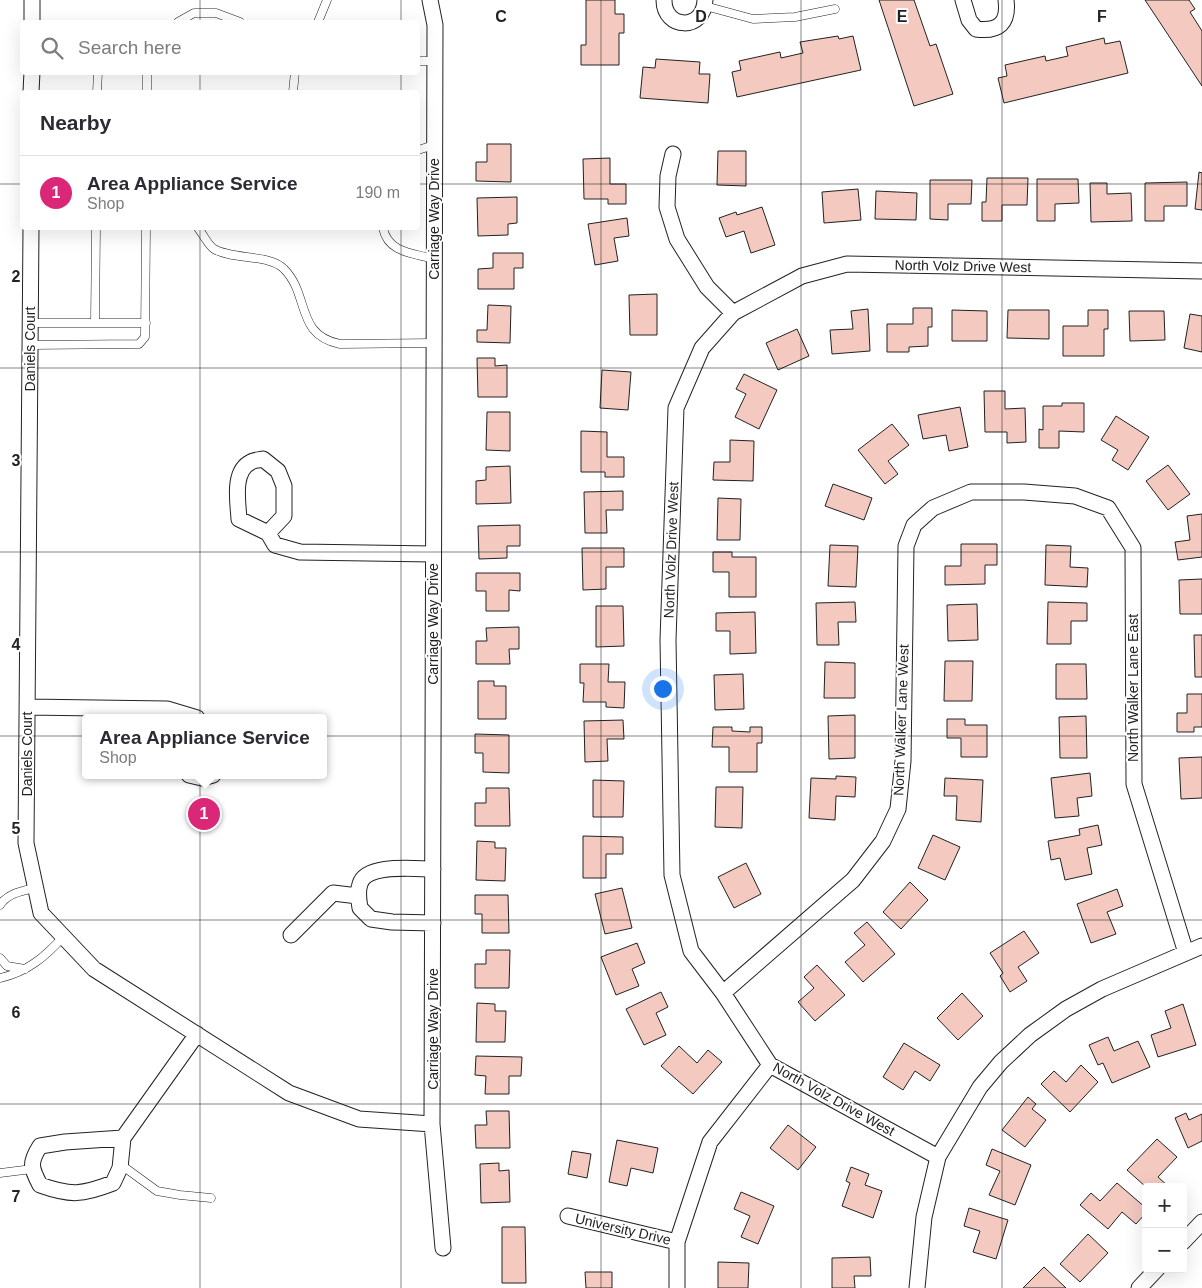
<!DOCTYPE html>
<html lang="en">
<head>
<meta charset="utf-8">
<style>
  :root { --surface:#fff; --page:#f7f7f7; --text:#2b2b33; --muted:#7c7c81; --line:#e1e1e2; --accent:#db2777 }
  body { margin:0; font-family:Helvetica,sans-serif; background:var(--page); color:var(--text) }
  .controls { position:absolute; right:15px; bottom:15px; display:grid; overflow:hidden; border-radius:5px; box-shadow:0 5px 20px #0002 }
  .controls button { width:45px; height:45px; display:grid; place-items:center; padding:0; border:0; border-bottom:1px solid var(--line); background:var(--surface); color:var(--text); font:25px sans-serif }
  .you { position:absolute; left:662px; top:688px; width:18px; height:18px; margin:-12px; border:4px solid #fff; border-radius:50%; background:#1a73e8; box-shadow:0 0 0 8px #1a73e833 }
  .badge { display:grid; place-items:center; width:32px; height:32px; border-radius:50%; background:var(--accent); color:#fff; font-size:16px; font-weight:700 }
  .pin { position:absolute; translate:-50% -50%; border:2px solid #fff; box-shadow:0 1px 5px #0006 }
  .popup { position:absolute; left:82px; top:714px; width:245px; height:65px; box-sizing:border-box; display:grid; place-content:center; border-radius:5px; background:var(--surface); filter:drop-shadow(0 1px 4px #0005); font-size:16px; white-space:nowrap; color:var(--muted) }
  .popup b { font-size:19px; color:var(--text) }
  .popup::after { content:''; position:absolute; left:50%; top:100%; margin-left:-10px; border:10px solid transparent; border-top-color:var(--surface) }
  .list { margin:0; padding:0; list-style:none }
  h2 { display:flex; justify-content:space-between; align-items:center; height:65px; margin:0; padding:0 20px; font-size:21px }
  h2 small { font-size:16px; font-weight:400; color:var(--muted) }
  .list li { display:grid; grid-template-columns:32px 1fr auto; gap:15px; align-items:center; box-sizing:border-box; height:75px; padding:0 20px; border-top:1px solid var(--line) }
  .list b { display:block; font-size:19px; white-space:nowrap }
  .list p { margin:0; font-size:16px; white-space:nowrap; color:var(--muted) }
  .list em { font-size:16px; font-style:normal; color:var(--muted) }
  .icon { flex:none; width:28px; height:28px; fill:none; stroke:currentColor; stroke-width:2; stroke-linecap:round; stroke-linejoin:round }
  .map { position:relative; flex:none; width:1202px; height:1288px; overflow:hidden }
  .search { position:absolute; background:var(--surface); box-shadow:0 5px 20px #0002; left:20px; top:20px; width:400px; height:55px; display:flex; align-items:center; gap:12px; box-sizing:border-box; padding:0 18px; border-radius:5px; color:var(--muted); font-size:19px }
  .panel { position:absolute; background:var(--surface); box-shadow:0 5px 20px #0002; left:20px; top:90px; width:400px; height:140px; border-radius:5px }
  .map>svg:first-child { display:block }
</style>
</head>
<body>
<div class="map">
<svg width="1202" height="1288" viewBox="0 0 1202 1288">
  <rect width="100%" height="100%" fill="#fff"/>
  <path fill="#f3c9c0" stroke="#222" d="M586,0h29v14h9v19h-5v32h-38v-20h5z
    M879,0h35l16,46 6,-2 17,50 -39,12z
    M1145,0h44l6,9 -5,3 12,19v55z
    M838,36l1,3 14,-3 8,34 -124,27 -5,-25 9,-2 -2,-9 41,-9 1,6 22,-5 -3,-11z
    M1104,38l1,6 15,-3 8,32 -124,30 -6,-25 9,-2 -2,-11 40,-9 1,5 22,-5 -2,-9z
    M656,59l44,3 -1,12h11l-2,29 -68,-5 3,-31 12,1z
    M487,144h24v38l-35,-1v-19h11z
    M718,151h28v35l-29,-1z
    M610,158v26h16v20h-18v-5h-24l-1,-40z
    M1199,172l3,1v37l-7,-1z
    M987,178h41l-1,27h-25v16h-20v-19h4z
    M1037,179h41l1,24 -24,1v17h-18z
    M930,180h42l-1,24h-23v16l-18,-1z
    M1187,182v24h-23v15h-19v-38z
    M1090,183h17v11l24,-1 1,28 -41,1z
    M858,189l3,31 -37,3 -2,-31z
    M876,191l41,2 -1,27 -41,-1z
    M517,197v26l-9,1v11l-30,1 -1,-38z
    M762,207l13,38 -24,8 -7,-22 -18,6 -7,-19 17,-6 1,3z
    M627,218l2,18 -15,2 4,23 -23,4 -7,-41z
    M493,253h30v15h-9v21h-36v-20l15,-1z
    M657,294v41h-27l-1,-40z
    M488,305l23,1 -1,37 -33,-1v-12h10z
    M913,308h19v19h-4v19l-19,1v5h-22v-28h26z
    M868,309l2,42 -38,3 -2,-24 23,-1 -2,-18z
    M952,310l35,1v30h-35z
    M1008,310h41v29l-42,-1z
    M1088,310h20v19h-4v27h-41v-30h25z
    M1129,311h35l1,29 -35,1z
    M1190,314l12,2v36l-18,-4z
    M797,329l12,27 -31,14 -12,-27z
    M477,358h18v8l12,-1v32h-29z
    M602,370l29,2 -3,38 -28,-2z
    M744,374l33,16 -18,39 -24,-12 11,-23 -10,-5z
    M984,391h21v18l20,-1 1,34 -19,1v-11h-22z
    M1062,403h22v29l-25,-1v17h-20v-19l4,1v-24h19z
    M960,407l8,40 -19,4 -3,-16 -23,4 -5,-24z
    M487,412h23v39l-24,-1z
    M1116,416l33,21 -21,33 -16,-10 6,-10 -17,-10z
    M892,424l17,21 -21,16 10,13 -13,10 -27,-34z
    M581,431l26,1v25h17v20h-19v-5h-24z
    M730,440l24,1 -1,40 -40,-1 1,-18h16z
    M1168,465l22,29 -22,16 -22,-29z
    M510,466l1,37 -35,1v-23l10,-1v-13z
    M833,484l39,14 -8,22 -39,-14z
    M623,491v19h-17l1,23h-22l-1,-41z
    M718,498l23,1 -1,41h-23z
    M1202,514v43l-24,3 -3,-18 15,-2 -3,-24z
    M520,525v21h-13v12l-28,1 -1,-33z
    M961,544h36v21h-12v19l-40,1v-19h16z
    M830,545l28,1 -2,41 -28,-1z
    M1046,545l25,1 -1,21 18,1 -1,19 -42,-2z
    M582,548h42v19h-18v22l-23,1z
    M713,552h19v5h24v40h-27v-25h-16z
    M476,573h44v18l-11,-1v21h-23v-20h-10z
    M1202,579v35h-22l-1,-34z
    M855,602l1,20h-18l1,23h-22l-1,-42z
    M1048,602l39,1v18h-16v23h-24z
    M977,604l1,36 -30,1 -1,-36z
    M596,606h27l1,40 -28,1z
    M755,612l1,41 -26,1v-23h-14v-18z
    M519,627v22h-10l1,15h-34v-23h11l-1,-13z
    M1194,635h8v42h-7z
    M945,661h28l-1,40h-28z
    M825,662l30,1v35h-31z
    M580,664h29l-1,18h17l-1,26 -18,-1v-5h-23l1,-19h-4z
    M1056,664h30l1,35h-31z
    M743,674l1,35 -29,1 -1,-35z
    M478,681h16v5h12v33h-28z
    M1187,694h15v33h-8v5h-17v-19h10z
    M855,715v43l-26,1 -1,-43z
    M1086,716l1,42h-27l-1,-41z
    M947,719h18v6h22v32h-26v-19h-14z
    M623,720l1,19h-17l1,22 -23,1 -1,-41z
    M713,727h19v4l18,1v-5h12v16h-5v29h-28v-25h-17z
    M475,734l34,1v38l-26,-1v-19h-8z
    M1202,757v41l-21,1 -2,-41z
    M1090,773l2,23 -15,2 2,18 -24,2 -4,-40z
    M836,776l20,1 -1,20 -19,-1 -1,24 -26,-2 2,-40 25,1z
    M945,778l38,2 -2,42 -25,-2 1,-24h-13z
    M593,780l31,1 -1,36h-30z
    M716,787h27l-1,41 -27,-1z
    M486,788h23l1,38h-35v-23h11z
    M1098,825l4,20 -15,3 5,26 -27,6 -5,-22 -9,2 -3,-19 32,-6 -1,-6z
    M933,835l27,12 -15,33 -27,-12z
    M583,836l40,1v17h-17v24h-23z
    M477,841l18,1v6h11l-1,33 -29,-1z
    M746,863l15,31 -27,14 -16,-31z
    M910,882l18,18 -27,29 -18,-17z
    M622,888l10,40 -27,6 -10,-40z
    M1117,889l6,17 -16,6 9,22 -25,9 -14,-39z
    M475,895h33l1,38h-27v-19h-7z
    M867,922l28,32 -32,28 -18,-20 20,-17 -11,-12z
    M1024,931l15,22 -21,14 9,14 -17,11 -10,-16 3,-3 -13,-20z
    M637,943l8,20 -13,6 7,17 -23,9 -15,-38z
    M486,950h24l-1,38h-34v-24h11z
    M817,965l28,30 -30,26 -17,-19 16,-14 -10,-11z
    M661,992l7,15 -12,6 10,22 -22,10 -18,-36z
    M962,993l21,23 -25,24 -21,-22z
    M477,1003l18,1v7h11l-1,31h-29z
    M1183,1004l13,41 -38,12 -7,-22 20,-7 -6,-17z
    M1108,1037l6,14 24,-10 12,26 -38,16 -9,-20 -5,2 -9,-20z
    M904,1043l36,22 -10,16 -15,-10 -12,19 -20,-13z
    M679,1046l18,17 11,-13 14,12 -29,32 -32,-28z
    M476,1056l46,1 -1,19h-12v18h-24l1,-18 -11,-1z
    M1081,1065l17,17 -28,30 -29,-28 13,-13 12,11z
    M1028,1097l8,7 -4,5 14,11 -21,27 -23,-17z
    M486,1111h23l1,37h-34l-1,-23h12z
    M1186,1113l3,7 13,-6v27l-14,7 -13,-30z
    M788,1125l28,22 -18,23 -28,-22z
    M1157,1139l20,18 -19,20 11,10h-23l-19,-17z
    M617,1140l41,8 -5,25 -22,-5 -4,18 -18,-4z
    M992,1149l39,16 -16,40 -26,-10 11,-24 -14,-6z
    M572,1151l19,3 -4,24 -19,-4z
    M499,1163v8l10,-1 1,32 -29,1 -1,-39z
    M851,1167l18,7 -4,11 17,6 -9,27 -31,-12 8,-23 -4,-2z
    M1117,1183l29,25v5l-10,11 -14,-12 -14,17 -28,-24 11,-12 9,8z
    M741,1192l33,14 -16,38 -17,-7 9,-21 -16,-7z
    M969,1208l39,12 -12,39 -23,-7 7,-21 -16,-5z
    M502,1227h23l1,56h-24z
    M1088,1234l20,19 -28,29 -20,-18z
    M870,1257l1,19h-17l1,12h-23v-30z
    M718,1262l31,1 -1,25h-30z
    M1044,1267l22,21h-43z
    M585,1272h27v16h-26z"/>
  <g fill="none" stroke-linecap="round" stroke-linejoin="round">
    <g stroke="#222" stroke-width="9">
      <path id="service" d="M705,6l48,13 42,-2 40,-8
        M178,22l16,-9h22l24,9
        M318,22l9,-22
        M418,61h16
        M97,92l1,-20
        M147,92v-20
        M293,92l2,-20
        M418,150l16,-5
        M198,228c5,6 10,17 16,21 19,11 56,5 70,20 26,26 11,66 56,75l94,-1
        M383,228c5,25 30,25 51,31
        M30,323h116
        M95,323l1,-95
        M30,345l109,-1 6,-7 1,-109
        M0,905c8,-12 22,-14 35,-17
        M0,958l7,8 18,3
        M0,978c27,-6 45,-21 63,-41
        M120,1164l37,27 23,4 31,3
        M0,1173l32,-4"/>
    </g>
    <g stroke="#222" stroke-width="17">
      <path id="minor" d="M430,0l5,25 -3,1099 11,124
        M664,0c0,30 40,31 41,0
        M963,0l6,20 7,9c23,3 33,-6 30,-29
        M32,22v-22
        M31,92l1,-20
        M673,154l-5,22 -1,31 10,32 30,48 26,26
        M31,228l-5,615 15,70 53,56 195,124 70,26 73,5
        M268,533l16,-17v-30l-6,-15 -15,-12c-4,1 -9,1 -12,3 -19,9 -13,40 -12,57l29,14 7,12 25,7 133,2
        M27,707l140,2 30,9
        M189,775l13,3 11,-3
        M433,923l-41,-1 -21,-3 -11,-11c-1,-7 -3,-16 0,-24 6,-21 55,-15 73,-15
        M291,935l42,-42 25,3
        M723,993l130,-113 30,-39 15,-32 5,-48 3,-215 8,-21 19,-17 38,-16h53l51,4 33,12 25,40 1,236 52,169
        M123,1138l-3,30 -7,15c-31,12 -42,13 -73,2 -9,-17 -11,-22 0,-39l25,-4 58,-4 74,-104
        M938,1157l-168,-92 -47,-72 -32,-42 -19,-76 -4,-235 8,-232 26,-60 31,-35 69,-37 45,-12 355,7
        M568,1216l109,26
        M1183,1242l19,-20
        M677,1288v-46l33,-100 60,-77
        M917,1288l7,-71 14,-60 42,-70 21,-25 29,-27 36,-26 36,-20 100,-43
        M1139,1288l18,-19"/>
    </g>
    <use href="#service" stroke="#fff" stroke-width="8"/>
    <use href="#minor" stroke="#fff" stroke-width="15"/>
  </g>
  <path fill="none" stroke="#222" stroke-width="1" stroke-opacity="0.55" d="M200,0v22M401,0v22M601,0v1288M801,0v1288M1002,0v1288M200,72v20M401,72v20M0,184h22M418,184h784M200,228v1060M401,228v1060M0,368h1202M0,552h1202M0,736h1202M0,920h1202M0,1104h1202"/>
  <g text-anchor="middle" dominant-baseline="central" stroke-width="4" stroke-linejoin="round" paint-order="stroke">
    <g font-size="14" fill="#222" stroke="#fff">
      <text transform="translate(434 219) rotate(-90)">Carriage Way Drive</text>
      <text transform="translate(963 266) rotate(1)">North Volz Drive West</text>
      <text transform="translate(30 349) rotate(-90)">Daniels Court</text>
      <text transform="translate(671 550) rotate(-88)">North Volz Drive West</text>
      <text transform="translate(433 624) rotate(-90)">Carriage Way Drive</text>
      <text transform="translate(1133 688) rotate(-90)">North Walker Lane East</text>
      <text transform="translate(901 720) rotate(-88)">North Walker Lane West</text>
      <text transform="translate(27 754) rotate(-90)">Daniels Court</text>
      <text transform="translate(433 1029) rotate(-90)">Carriage Way Drive</text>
      <text transform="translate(834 1099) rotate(29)">North Volz Drive West</text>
      <text transform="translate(623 1229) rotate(13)">University Drive</text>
    </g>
  </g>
  <g font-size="16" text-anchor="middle" font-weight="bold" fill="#222" stroke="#fff" stroke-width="4" stroke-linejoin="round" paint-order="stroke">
    <text x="501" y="22">C</text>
    <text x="701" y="22">D</text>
    <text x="902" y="22">E</text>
    <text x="1102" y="22">F</text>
    <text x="16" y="282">2</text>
    <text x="16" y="466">3</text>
    <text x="16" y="650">4</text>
    <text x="16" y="834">5</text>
    <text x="16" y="1018">6</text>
    <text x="16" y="1202">7</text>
  </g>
</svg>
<div class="controls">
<button>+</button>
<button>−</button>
</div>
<div class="you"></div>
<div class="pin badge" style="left:204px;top:814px">1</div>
<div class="popup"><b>Area Appliance Service</b>Shop</div>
<div class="search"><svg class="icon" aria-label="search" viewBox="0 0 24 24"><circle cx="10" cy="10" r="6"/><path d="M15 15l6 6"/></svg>Search here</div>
<section class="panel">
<h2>Nearby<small></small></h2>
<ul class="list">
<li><span class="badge">1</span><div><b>Area Appliance Service</b><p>Shop</p></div><em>190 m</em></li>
</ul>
</section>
</div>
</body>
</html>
